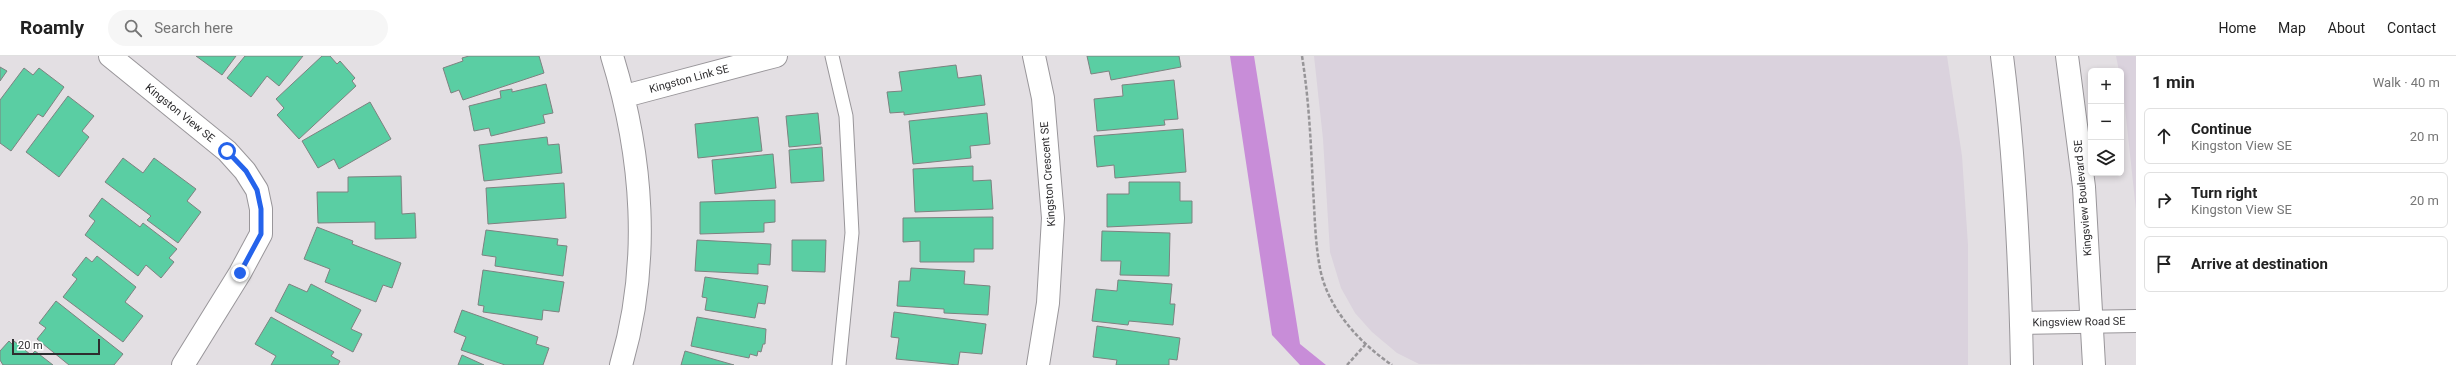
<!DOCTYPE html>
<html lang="en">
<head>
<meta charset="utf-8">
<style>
  :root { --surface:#fff; --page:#f6f6f6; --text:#222; --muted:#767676; --line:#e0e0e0 }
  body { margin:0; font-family:Roboto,sans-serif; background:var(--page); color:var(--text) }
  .controls { position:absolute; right:12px; top:12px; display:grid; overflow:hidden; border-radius:6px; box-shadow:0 2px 6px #0003 }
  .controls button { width:36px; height:36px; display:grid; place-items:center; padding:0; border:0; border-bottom:1px solid var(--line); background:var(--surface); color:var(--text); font:20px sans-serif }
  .scale { position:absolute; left:12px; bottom:10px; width:88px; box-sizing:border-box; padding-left:4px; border:2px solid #2e2d2f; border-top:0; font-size:11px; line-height:14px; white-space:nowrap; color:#2e2d2f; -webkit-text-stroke:3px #fff; paint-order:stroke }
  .stop { position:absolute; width:12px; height:12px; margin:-9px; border:3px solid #2563eb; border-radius:50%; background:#fff }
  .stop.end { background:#2563eb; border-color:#fff; box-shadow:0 1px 4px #0008 }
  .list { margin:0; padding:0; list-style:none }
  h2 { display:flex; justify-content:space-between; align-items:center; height:52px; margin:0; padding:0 16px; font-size:17px }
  h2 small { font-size:13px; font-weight:400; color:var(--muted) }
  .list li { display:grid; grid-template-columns:26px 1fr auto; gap:12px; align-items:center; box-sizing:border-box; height:56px; margin:0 8px 8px; padding:0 8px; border:1px solid var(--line); border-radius:6px }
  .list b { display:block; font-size:15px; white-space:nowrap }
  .list p { margin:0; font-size:13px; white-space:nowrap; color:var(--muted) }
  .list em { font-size:13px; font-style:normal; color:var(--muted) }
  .icon { flex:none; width:22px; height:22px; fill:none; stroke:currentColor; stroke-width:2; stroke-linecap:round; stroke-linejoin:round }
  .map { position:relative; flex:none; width:2136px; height:309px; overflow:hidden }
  header { display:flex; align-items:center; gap:24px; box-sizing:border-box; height:56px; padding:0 20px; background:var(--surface); border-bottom:1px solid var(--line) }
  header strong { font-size:19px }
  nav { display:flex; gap:22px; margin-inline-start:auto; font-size:14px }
  .search { width:280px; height:36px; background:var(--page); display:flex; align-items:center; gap:10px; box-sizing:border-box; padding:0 14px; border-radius:22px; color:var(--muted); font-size:15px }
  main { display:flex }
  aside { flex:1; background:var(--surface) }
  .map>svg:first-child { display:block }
</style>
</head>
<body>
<header>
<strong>Roamly</strong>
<div class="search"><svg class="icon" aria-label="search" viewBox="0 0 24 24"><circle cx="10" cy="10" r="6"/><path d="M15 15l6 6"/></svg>Search here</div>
<nav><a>Home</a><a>Map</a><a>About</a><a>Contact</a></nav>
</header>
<main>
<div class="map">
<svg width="2136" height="309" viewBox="0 0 2136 309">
  <rect width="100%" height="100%" fill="#e3dfe3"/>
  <path fill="#dad2dd" d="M1314,0h633l15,100 6,89v120l-549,-1 -22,-11 -25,-21 -17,-19 -14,-25 -11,-36 -7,-113z
    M2116,0h20v154l-15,-139h-2z"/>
  <path fill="#c88dd8" d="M1230,0h24l46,288 26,21h-26l-28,-30z"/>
  <path fill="#5acea3" stroke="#7d8280" d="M196,0h40l-14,19z
    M245,0h58l-24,30 -12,-10 -16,21 -24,-19z
    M322,0h8l7,8 3,-3 15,17 -3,3 4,5 -57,53 -22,-24 7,-7 -8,-9z
    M469,0h70l5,17 -81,27 -4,-10 -8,3 -8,-25 20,-7 -1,-3z
    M1087,0h92l2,11 -70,13 -2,-9 -18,3z
    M956,9l2,13 23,-3 4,30 -81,10v-3l-14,1 -3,-21 15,-1 -3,-19z
    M0,11l7,4 -7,10z
    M24,12l9,7 6,-7 25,19 -21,30 -5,-3 -27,37 -11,-8v-43z
    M1174,24l4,39 -14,1 1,5 -68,6 -3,-32 29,-3 -1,-11z
    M546,28l7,29 -10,2 2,8 -54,13 -2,-8 -15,3 -5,-25 32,-8 -1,-7 12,-2v3z
    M68,40l26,20 -12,15 7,6 -30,40 -33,-25z
    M370,46l21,37 -52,30 -5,-10 -16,9 -16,-27z
    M818,57l3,31 -32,3 -3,-31z
    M987,57l3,31 -20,2 1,12 -58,6 -4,-43z
    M758,61l4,34 -64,7 -3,-34z
    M1183,73l3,43 -71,6 -1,-13 -17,2 -3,-31z
    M547,81l1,8 11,-1 3,29 -78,8 -5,-36z
    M822,91l2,34 -33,2 -2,-33z
    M773,98l3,34 -61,6 -3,-34z
    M123,102l20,15 11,-15 42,31 -9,12 14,11 -23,31 -31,-23 4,-4 -46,-34z
    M973,110v15l18,-1 2,29 -78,3 -2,-43z
    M401,120l1,38 13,-1 1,25 -41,1v-17l-57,1 -1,-31h31v-15z
    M1129,126h51v19h12v22l-85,4v-33h22z
    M564,127l2,35 -78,6 -2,-36z
    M102,142l38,29 3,-4 34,26 -8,9 5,4 -13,16 -15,-13 -8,11 -53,-41 10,-14 -6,-5z
    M775,144v22l-11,1v9l-64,2v-32z
    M993,161v32h-19v13h-54v-21l-17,1v-24z
    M317,171l36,14 -1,3 49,19 -9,25 -9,-3 -7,17 -51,-20 5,-13 -26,-10z
    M486,174l72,9 -1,6 10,1 -4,30 -68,-10 1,-9 -14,-2z
    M1102,175l68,2 -1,43 -49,-1 1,-14h-20z
    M697,184l74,4 -1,21 -12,-1v10l-63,-3z
    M792,184h34l-1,32 -33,-1z
    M97,200l39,31 -11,15 18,14 -20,26 -60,-45 14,-18 -5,-4 14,-18 6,5z
    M911,212l54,3 -1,13 26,2 -2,29 -44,-2v-4l-47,-3 2,-25h11z
    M483,214l81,12 -5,30 -16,-2 -1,10 -59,-8 1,-6 -6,-1z
    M705,221l63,9 -3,18 -7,-1 -3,15 -50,-8 2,-12 -5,-1z
    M1118,224l54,4 -2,20h5l-2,21 -44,-4 -1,4 -36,-4 4,-32 21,2z
    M289,228l18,8 4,-8 50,26 -10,19 11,5 -9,18 -78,-41z
    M56,245l67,53 -9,11h-45l-32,-26 9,-11 -7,-5z
    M462,254l76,27 -2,7 13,4 -6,17h-38l-44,-15 5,-13 -12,-5z
    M894,256l92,12 -4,30 -22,-2 -2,13 -62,-6 3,-21 -8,-1z
    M271,261l63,35 -3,4 9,5 -2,4h-67l5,-9 -21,-12z
    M697,261l69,12 -1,15h-2l-2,8 -3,-1 -1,5 -7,-2 -1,4 -58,-12z
    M1097,270l83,12 -3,22 -8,-1v6h-53l1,-5 -24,-3z
    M9,285l3,3 2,-3 17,14 4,-4 18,14h-50l-3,-5v-9z
    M685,295l49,14h-53z
    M462,299l22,10h-26z"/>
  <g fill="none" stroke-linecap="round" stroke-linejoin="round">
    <g stroke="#99969a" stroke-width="15">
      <path id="lane" d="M832,0l14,60 6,117 -13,132"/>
    </g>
    <g stroke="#99969a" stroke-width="24">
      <path id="street" d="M110,0l117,95 18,20 12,19 4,19v25l-21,39 -57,92
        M612,0c31,100 39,207 9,309
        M1034,0l9,42 10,120 -5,85 -10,62
        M625,40l151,-40
        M2021,267l115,-2"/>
    </g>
    <g stroke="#99969a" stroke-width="24">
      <path id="secondary" d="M2002,0c13,102 18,206 20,309
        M2067,0l17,131 10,178"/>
    </g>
    <path stroke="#979598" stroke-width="2.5" stroke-dasharray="4 2" stroke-linecap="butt" d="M1302,0c7,44 9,88 11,133 2,28 2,57 8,84 9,38 40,71 71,92
      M1347,309l18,-20"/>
    <use href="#lane" stroke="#fff" stroke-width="13"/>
    <use href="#street" stroke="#fff" stroke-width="22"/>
    <use href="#secondary" stroke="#fff" stroke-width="22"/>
  </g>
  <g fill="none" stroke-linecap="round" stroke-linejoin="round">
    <path stroke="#2563eb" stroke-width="5" d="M227,95l19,20 11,19 4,19v25l-21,39"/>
  </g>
  <g text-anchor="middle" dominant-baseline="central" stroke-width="3.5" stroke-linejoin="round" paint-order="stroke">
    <g font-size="11" fill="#2e2d2f" stroke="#fff">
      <text transform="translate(689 23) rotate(-15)">Kingston Link SE</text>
      <text transform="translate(180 57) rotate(39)">Kingston View SE</text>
      <text transform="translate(1048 118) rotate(-94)">Kingston Crescent SE</text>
      <text transform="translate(2083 142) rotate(-95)">Kingsview Boulevard SE</text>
      <text transform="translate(2079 266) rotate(-1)">Kingsview Road SE</text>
    </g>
  </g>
</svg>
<div class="controls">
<button>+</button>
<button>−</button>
<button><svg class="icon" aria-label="layers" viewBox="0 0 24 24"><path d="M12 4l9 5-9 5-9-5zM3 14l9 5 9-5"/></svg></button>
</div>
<div class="scale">20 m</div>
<div class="stop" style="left:227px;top:95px"></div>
<div class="stop end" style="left:240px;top:217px"></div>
</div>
<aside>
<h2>1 min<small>Walk · 40 m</small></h2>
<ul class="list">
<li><svg class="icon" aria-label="ahead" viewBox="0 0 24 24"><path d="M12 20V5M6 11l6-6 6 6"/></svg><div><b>Continue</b><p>Kingston View SE</p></div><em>20 m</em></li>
<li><svg class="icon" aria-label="right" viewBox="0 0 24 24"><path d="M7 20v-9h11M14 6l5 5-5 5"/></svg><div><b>Turn right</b><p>Kingston View SE</p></div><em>20 m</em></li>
<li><svg class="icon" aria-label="arrive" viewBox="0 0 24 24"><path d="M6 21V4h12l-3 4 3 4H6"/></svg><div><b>Arrive at destination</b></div></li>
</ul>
</aside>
</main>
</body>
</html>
